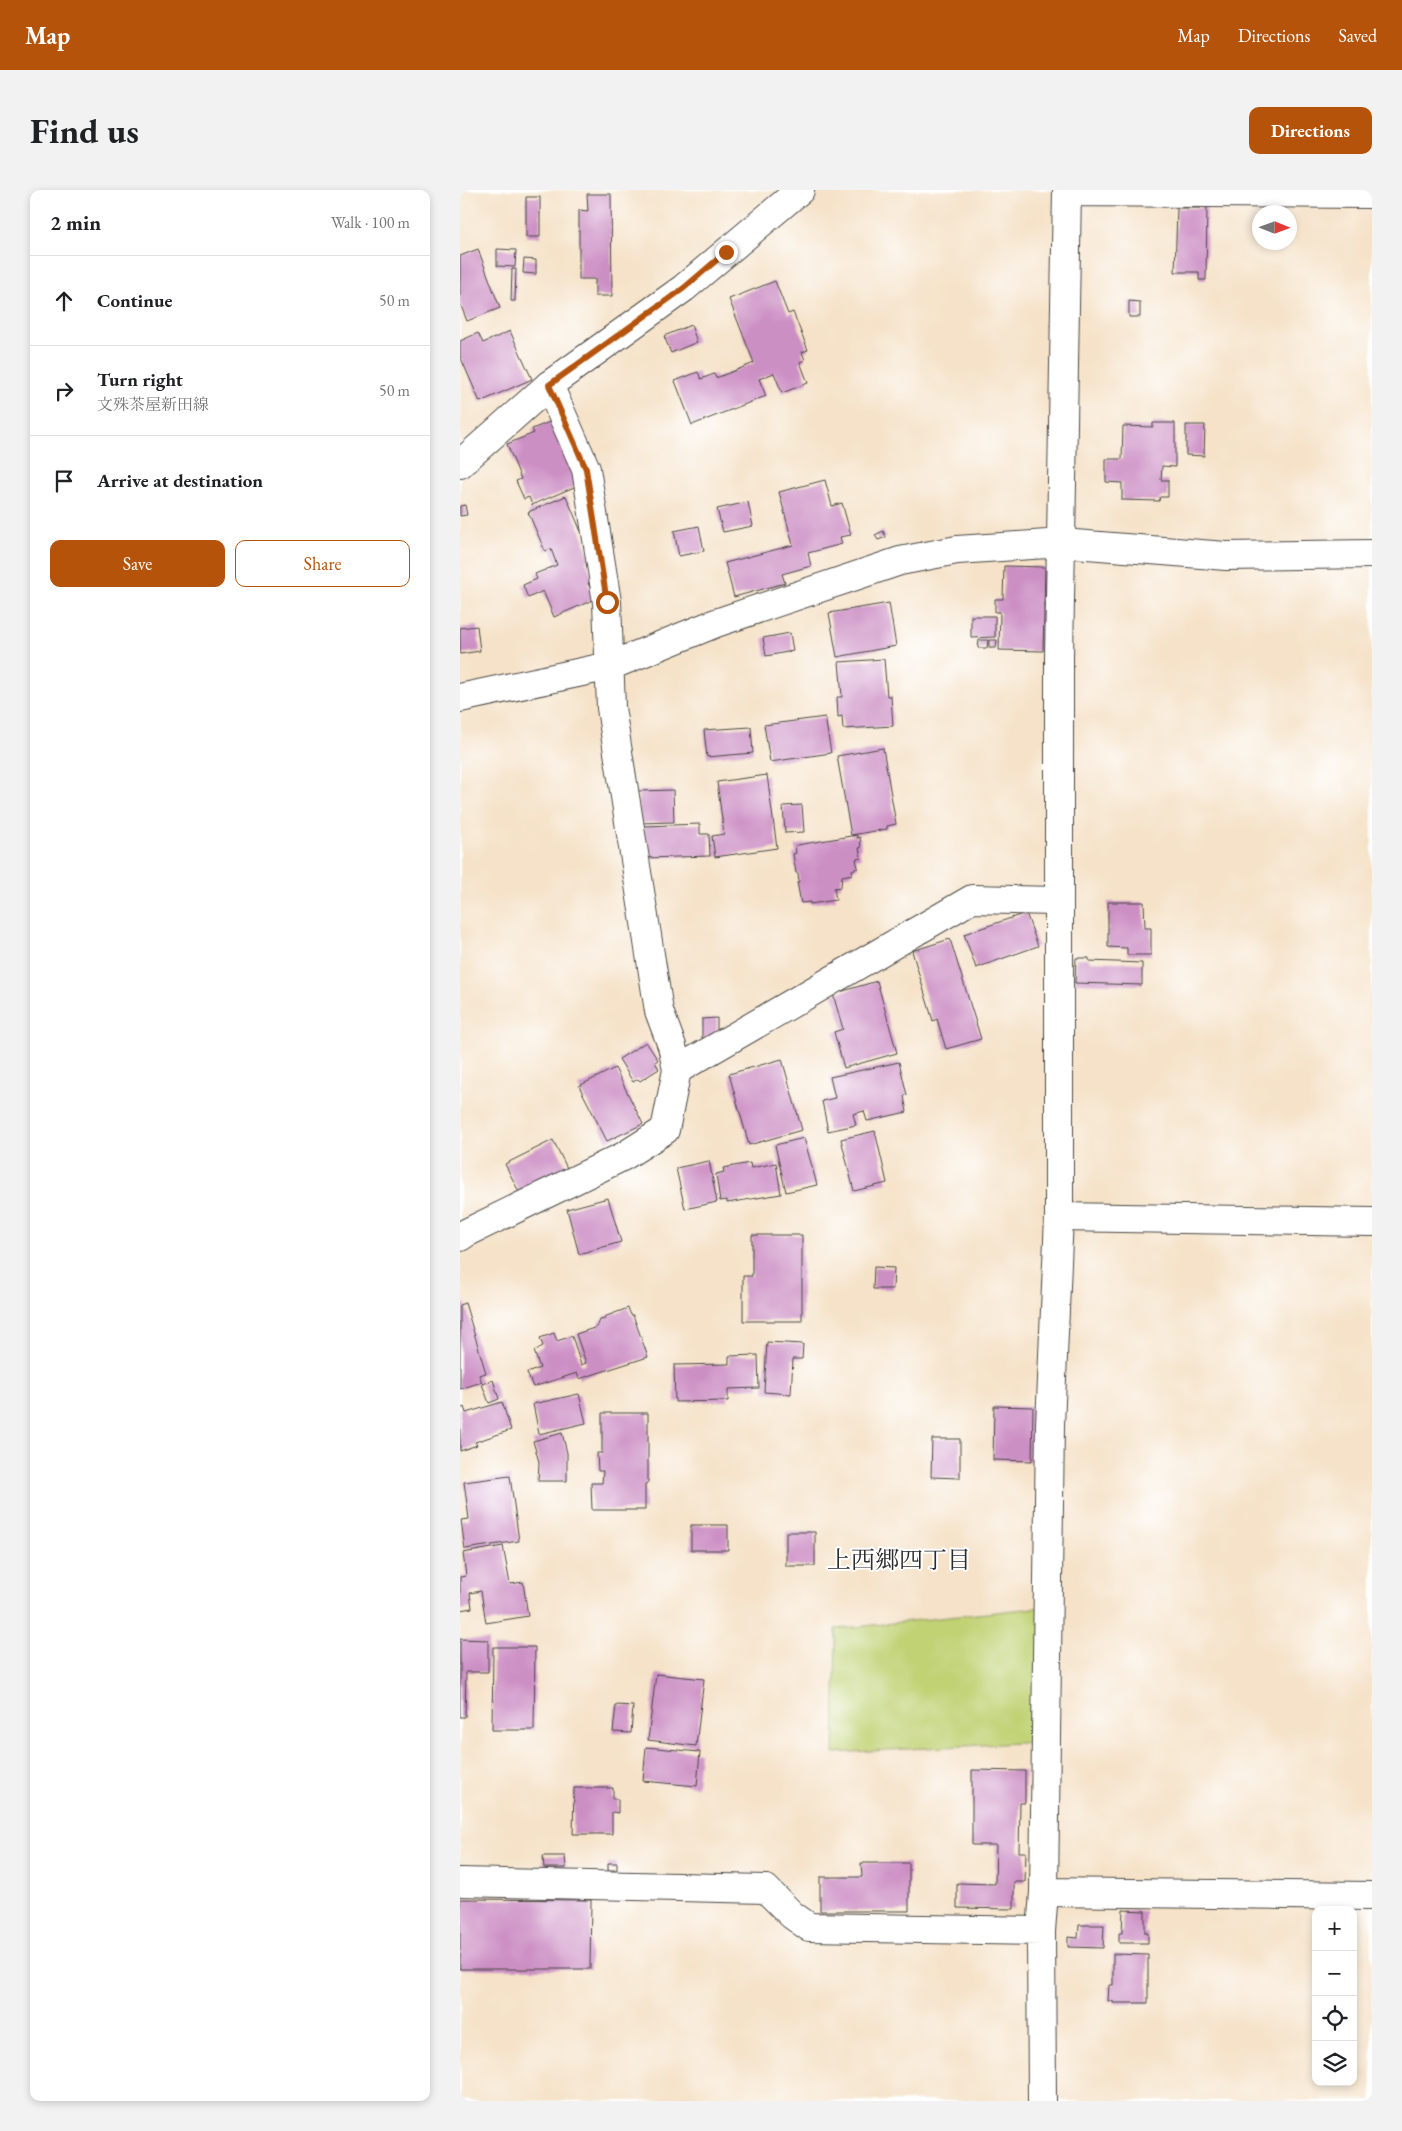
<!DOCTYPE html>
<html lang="en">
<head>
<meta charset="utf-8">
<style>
  :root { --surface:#fff; --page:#f2f2f2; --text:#202124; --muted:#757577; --line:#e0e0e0; --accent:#b45309 }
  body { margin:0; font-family:"EB Garamond","Noto Serif JP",serif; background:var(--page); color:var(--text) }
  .controls { position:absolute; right:15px; bottom:15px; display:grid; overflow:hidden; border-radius:10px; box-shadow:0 2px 8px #0003 }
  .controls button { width:45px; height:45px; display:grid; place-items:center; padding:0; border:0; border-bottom:1px solid var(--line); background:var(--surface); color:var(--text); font:25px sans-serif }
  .compass { position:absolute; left:792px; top:15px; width:45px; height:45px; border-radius:50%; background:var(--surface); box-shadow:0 2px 8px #0003; rotate:91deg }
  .stop { position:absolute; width:15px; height:15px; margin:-11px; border:4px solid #b45309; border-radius:50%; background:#fff }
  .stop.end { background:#b45309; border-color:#fff; box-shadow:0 1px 5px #0008 }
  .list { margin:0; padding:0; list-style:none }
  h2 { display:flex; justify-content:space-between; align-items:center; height:65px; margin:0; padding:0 20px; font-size:21px }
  h2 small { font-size:16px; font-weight:400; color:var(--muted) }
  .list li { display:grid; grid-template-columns:32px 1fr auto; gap:15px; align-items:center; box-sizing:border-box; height:90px; padding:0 20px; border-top:1px solid var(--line) }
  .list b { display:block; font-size:19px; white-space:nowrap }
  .list p { margin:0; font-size:16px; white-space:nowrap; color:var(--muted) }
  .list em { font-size:16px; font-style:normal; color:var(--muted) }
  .actions { display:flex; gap:10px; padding:15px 20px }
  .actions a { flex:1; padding:11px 0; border:1px solid var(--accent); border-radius:10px; text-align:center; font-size:18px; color:var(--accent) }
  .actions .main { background:var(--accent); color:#fff }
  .icon { flex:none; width:28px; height:28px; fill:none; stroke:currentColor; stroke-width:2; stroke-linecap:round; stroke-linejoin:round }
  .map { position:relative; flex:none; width:912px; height:1911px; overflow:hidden; border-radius:10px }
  header { display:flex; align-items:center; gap:30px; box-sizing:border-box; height:70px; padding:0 25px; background:var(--accent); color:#fff }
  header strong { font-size:24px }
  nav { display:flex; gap:28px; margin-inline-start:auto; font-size:18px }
  .intro { display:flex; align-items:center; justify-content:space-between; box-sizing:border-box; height:120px; padding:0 30px }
  h1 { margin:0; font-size:35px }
  .button { padding:12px 22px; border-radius:10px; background:var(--accent); color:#fff; font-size:18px; font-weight:700 }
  main { display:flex; gap:30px; padding:0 30px }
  aside { flex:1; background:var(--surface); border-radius:10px; box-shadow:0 2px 8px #0003 }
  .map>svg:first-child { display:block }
</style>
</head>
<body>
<header>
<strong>Map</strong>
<nav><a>Map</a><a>Directions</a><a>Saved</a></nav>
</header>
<div class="intro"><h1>Find us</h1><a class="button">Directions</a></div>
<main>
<aside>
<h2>2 min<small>Walk · 100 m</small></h2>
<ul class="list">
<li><svg class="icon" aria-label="ahead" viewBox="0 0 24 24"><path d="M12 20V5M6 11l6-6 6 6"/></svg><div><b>Continue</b></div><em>50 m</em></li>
<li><svg class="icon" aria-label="right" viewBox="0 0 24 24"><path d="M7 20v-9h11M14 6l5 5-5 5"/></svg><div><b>Turn right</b><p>文殊茶屋新田線</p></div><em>50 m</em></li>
<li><svg class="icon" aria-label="arrive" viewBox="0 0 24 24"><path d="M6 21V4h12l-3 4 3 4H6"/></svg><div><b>Arrive at destination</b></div></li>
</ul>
<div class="actions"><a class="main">Save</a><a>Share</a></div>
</aside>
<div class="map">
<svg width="912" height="1911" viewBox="0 0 912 1911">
  <rect width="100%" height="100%" fill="#fff"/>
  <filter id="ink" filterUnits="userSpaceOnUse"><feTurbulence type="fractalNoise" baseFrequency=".02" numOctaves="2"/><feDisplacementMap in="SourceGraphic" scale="10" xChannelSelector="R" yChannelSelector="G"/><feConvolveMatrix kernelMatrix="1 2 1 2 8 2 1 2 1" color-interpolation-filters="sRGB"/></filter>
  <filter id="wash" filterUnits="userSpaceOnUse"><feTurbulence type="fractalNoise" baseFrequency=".0096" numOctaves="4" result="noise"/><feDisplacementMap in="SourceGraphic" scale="20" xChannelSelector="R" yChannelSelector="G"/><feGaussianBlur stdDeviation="1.12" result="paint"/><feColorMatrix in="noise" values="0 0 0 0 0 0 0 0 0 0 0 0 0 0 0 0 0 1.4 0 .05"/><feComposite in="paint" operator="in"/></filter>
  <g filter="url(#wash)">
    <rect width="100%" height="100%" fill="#f5e2c8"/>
    <path fill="#c1d275" stroke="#767e50" d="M583,1417l-5,135 -204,11 2,-124z"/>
    <g id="blocks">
      <path fill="#cc8fc4" d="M127,4h24l1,102h-17v-17h-16v-69l9,1z
        M66,7h14v40h-14z
        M740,13h7l-1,77h-7v-8h-24l2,-64h23z
        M18,59l22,59 -33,13 -7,-18v-47z
        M37,59l19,1 -1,17 -18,-1z
        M64,69l12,1v14l-13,-1z
        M52,79h4l-1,32h-4z
        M315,91l13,33 5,-2 15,38 -6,2 3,8 -5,2 8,21 -26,10 -8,-20 -15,6 7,17 -74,29 -17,-44 23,-9 3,7 13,-5 2,4 38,-15 -25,-64z
        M669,111l11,1v15h-11z
        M231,135l6,17 -26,11 -7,-17z
        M50,141l22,48 -52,23 -20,-46v-15l18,-8 5,10z
        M92,231l27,64 -47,20 -3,-8 -5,2 -8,-18 5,-2 -14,-35 27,-11 -2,-4z
        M693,233h22v44l-13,-1 -1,14h7v17h-8l-1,4 -37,-1v-17l-16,-1v-23h16l1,-33 30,1z
        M726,235h19l-1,31 -18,-1z
        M365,290l7,26 10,-3 9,32 -11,2 2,7 -34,9 3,13 -29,8 3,9 -51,14 -9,-34 68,-18 -14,-53z
        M106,306l19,45h-2l8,18 -5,2 8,20 -6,2 7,16 -41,18 -11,-26 -15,7 -5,-13 14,-6 -2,-5 22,-9 -6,-16 -6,2 -17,-39z
        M288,312l5,24 -30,6 -6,-23z
        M5,315l2,10 -7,1v-10z
        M239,336l5,25 -25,5 -5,-25z
        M423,341l3,6 -8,3 -3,-5z
        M544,376l41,1 -2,84 -44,-1 1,-38h-5v-13h8z
        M429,413l7,43 -59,11 -8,-44z
        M511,426h24v21l-24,1z
        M17,436l3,25 -20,3v-26z
        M330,443l3,18 -27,5 -3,-18z
        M519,450h9l-1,8h-9z
        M529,450h8l-1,8h-7z
        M424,469l3,37h4l2,30 -50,3 -1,-13 -4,1 -1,-20h5l-3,-35z
        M365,527l6,36 -61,9 -6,-37z
        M291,537l2,26 -46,4 -3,-27z
        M423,558l13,76 -9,2v3l-36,6 -14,-79z
        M307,585l10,73 -62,9 -3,-21 12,-2 -7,-52z
        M213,600l1,32 -35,1 -1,-32z
        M342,615l2,27 -19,1 -2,-27z
        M240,634v10h9l1,22 -65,2 -1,-32z
        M397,645v3l3,-1 1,11h-2l2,10 -5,1 2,9 -6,2 1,4 -11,2 -1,11 -7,1 2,12 -26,4v-2l-9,1 -4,-21h2l-1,-9h-2l-3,-19 3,-1 -1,-6 2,-2z
        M648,712h36l1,26h6v27h-24v-7l-19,-1z
        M566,723l12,33 -62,22 -12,-34z
        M490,749l31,100 -35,10 -9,-30 -4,2 -21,-70z
        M616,768h13v3l53,2v22l-67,-2z
        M417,791l20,72 -53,15 -10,-36 9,-3 -10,-35z
        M257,828v19l-15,1v-19z
        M186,852l12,18 -3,2 4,7 -19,12 -2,-2 -5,3 -14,-23z
        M322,869l20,71 -53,15 -20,-71z
        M439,872l8,33 -3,1 3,16 -40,9 -3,-10 -11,3 3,11 -28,6 -6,-30 13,-3 -5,-21z
        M155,878l28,56 -36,17 -28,-55z
        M415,941l12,52 -33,8 -13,-52z
        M344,948l13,47 -31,7 -11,-47z
        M93,950l15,30 -48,24 -15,-30z
        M249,971l8,41 -32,7 -9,-41z
        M290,973l1,5 25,-5 5,31 -54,9v-3l-7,1 -4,-27 8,-2 -1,-4z
        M148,1008l13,44 -42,12 -12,-45z
        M292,1045h50v86h-59v-45h9z
        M414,1077l20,1 -1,21h-20z
        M5,1113l21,70 -7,2 3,7 -22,7v-84z
        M168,1118l3,7h2l15,42 -69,22 -2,-6 -44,14 -6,-14 13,-5 -6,-17 9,-5 -3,-8 14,-5 3,8 15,-5 9,29 5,-2 -10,-29 21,-7 3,-7 5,-1 -1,-2z
        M307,1152l36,2 -1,15h-9l-2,35 -27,-2z
        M298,1165l1,33 -31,1v12l-53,1 -1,-37 55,-1v-8z
        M33,1190l6,19 -10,4 -7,-19z
        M119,1204l7,29 -47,11 -6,-30z
        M42,1212l9,28 -36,12 2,3 -17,6v-42l4,-2 2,6z
        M534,1216l39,1 -1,54 -39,-1z
        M142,1223h46v70l-3,1v26h-53l-1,-27h11l1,-12h-5l-1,-18h5z
        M102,1243l5,20v28h-29l1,-19 -6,-21z
        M472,1249h28v39l-29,-1z
        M50,1286l9,65 -54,8 -4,-29 8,-1 -5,-37z
        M231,1335h37v25h-37z
        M326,1342h29v34h-29z
        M43,1356l7,38 13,-2 5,34 -42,7 -5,-32 -11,2 2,15 -12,2v-33l6,-1 -3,-23z
        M0,1449l28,1v32h-22l-1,45h-5z
        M33,1457h42l-1,83h-42z
        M196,1484l48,5 -8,67 -48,-6z
        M156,1515l17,1 -2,27 -18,-1z
        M186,1557l54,5 -3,34 -54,-5z
        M512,1580l53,1v32h-5l-1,49h7l-1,30h-11v27l-57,-1v-25l38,1 1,-39h-24z
        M114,1598h39v11h5v14l-6,-1v22h-39z
        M83,1666h22l1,12h-22z
        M148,1673h9v7h-9z
        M401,1673h48v48h-89v-34h42z
        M0,1709l131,1 -1,69h-130z
        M663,1720l22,1v22h3v10h-29v-10h3z
        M619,1735h25l-1,23 -35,-1v-10l10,1z
        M653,1764l35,1v48h-35v-2h-5l1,-16h4z"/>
    </g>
  </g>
  <g filter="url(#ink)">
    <use href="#blocks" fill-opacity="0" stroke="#494643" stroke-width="1"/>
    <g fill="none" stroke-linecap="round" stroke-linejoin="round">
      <g stroke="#494643" stroke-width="30">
        <path id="minor" d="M607,2l305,2
          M0,508l150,-32 106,-43 184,-62 57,-11 105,-7 164,13 146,-2
          M217,880l295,-171 86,2
          M599,1027l313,5
          M0,1047l6,-4 158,-77 41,-26 12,-60 -5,-24 -13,-35 -48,-303 -4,-106 -21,-133 -37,-84
          M0,1692l306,7 26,26 17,12 232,4
          M584,1702l328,4
          M582,1911l-1,-170 3,-39 6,-467 9,-208v-560l8,-467"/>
      </g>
      <g stroke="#494643" stroke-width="30">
        <path id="major" d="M0,274l89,-79 135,-97 116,-98"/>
      </g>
      <use href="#minor" stroke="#fff" stroke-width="28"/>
      <use href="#major" stroke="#fff" stroke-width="28"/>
    </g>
  </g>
  <g fill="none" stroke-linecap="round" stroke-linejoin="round" filter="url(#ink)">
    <path stroke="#b45309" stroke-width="6" d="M147,412l-21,-133 -37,-84 135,-97 42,-36"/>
  </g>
  <g text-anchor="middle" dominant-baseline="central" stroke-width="4" stroke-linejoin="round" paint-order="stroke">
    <g font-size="24" fill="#2b2b2b" stroke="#fff">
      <text x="439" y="1369">上西郷四丁目</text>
    </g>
  </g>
</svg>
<div class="controls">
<button>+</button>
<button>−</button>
<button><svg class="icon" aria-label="locate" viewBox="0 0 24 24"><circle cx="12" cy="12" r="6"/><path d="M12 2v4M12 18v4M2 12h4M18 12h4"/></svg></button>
<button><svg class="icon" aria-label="layers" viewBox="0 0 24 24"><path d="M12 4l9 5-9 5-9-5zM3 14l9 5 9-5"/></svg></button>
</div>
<svg class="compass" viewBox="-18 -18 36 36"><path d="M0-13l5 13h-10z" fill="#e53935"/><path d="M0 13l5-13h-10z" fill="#757577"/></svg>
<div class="stop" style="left:147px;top:412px"></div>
<div class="stop end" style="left:266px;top:62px"></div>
</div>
</main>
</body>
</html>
